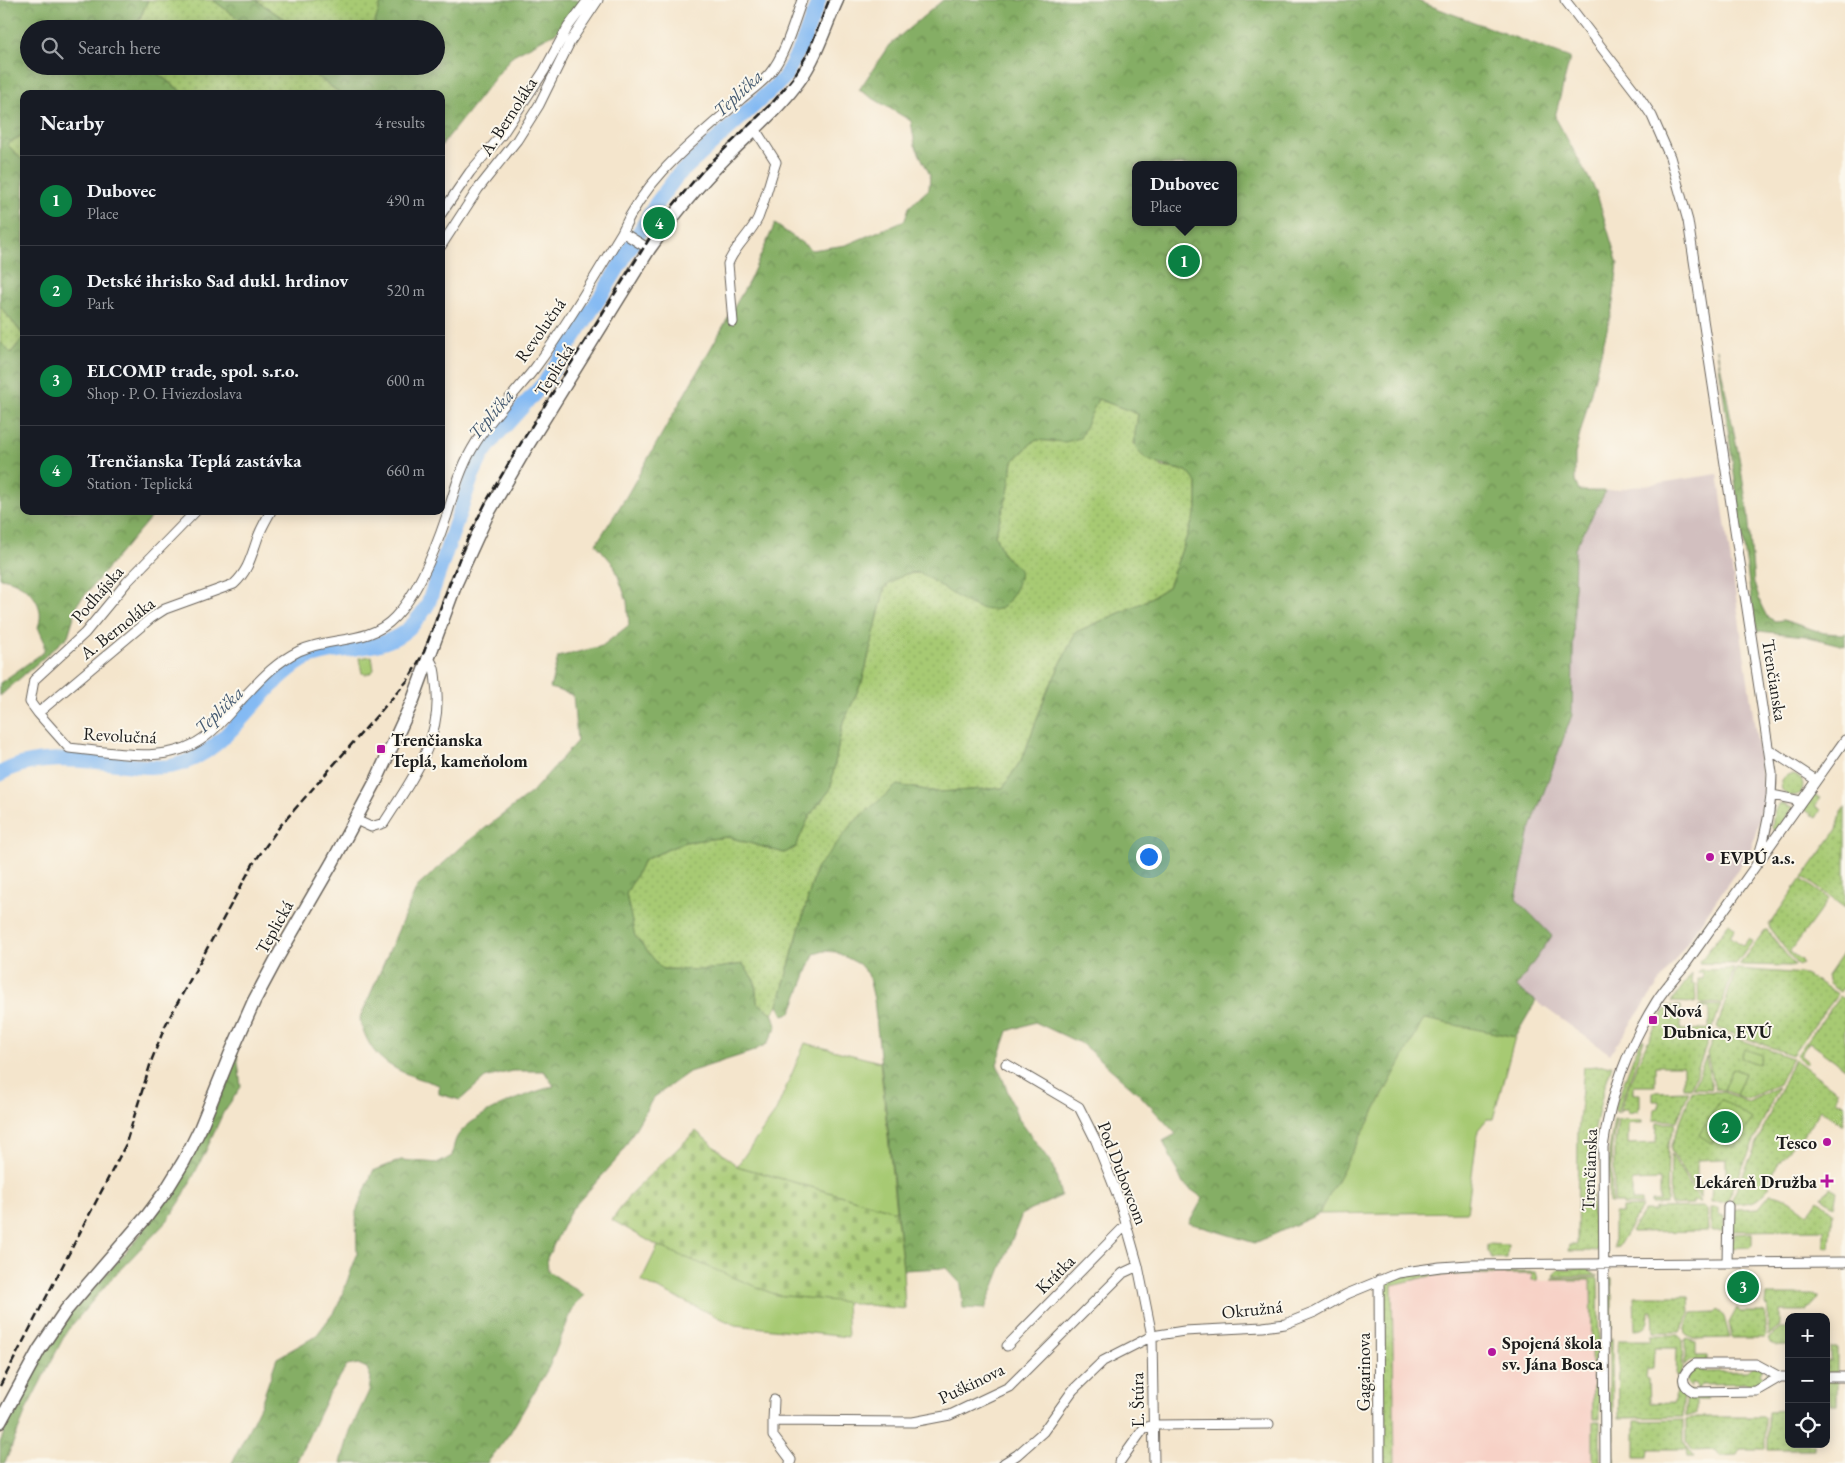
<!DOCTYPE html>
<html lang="en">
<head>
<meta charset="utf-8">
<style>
  :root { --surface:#171b24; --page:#20242c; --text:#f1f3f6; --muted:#9ea1a6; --line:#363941; --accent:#0b8043 }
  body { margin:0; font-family:"EB Garamond",serif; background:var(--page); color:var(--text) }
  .controls { position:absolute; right:15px; bottom:15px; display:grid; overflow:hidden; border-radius:10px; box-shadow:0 2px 12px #0003 }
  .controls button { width:45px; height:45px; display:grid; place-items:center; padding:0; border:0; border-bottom:1px solid var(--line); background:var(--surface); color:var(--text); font:25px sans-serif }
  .you { position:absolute; left:1148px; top:856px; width:18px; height:18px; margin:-12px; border:4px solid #fff; border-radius:50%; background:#1a73e8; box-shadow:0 0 0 8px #1a73e833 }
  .badge { display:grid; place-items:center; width:32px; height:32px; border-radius:50%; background:var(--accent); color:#fff; font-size:16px; font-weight:700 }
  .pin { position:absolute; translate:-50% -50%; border:2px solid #fff; box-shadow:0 1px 5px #0006 }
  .popup { position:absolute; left:1132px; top:161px; width:105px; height:65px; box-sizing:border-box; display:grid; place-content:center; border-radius:10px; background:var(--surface); filter:drop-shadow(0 1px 4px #0005); font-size:16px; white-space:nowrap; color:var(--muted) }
  .popup b { font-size:19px; color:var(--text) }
  .popup::after { content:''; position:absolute; left:50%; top:100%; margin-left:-10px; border:10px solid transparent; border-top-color:var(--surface) }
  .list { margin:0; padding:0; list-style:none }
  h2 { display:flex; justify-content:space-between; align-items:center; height:65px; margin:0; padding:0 20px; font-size:21px }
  h2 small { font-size:16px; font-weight:400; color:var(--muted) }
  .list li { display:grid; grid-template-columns:32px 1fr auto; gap:15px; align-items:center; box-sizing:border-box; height:90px; padding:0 20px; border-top:1px solid var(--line) }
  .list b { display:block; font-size:19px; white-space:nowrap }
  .list p { margin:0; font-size:16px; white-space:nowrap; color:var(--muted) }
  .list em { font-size:16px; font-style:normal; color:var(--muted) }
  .icon { flex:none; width:28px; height:28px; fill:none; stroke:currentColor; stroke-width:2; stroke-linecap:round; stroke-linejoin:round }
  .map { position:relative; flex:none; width:1845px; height:1463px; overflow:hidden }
  .search { position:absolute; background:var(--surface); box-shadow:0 2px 12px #0003; left:20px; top:20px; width:425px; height:55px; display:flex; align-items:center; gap:12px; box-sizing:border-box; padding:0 18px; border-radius:28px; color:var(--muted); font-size:19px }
  .panel { position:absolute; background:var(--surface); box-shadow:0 2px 12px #0003; left:20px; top:90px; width:425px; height:425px; border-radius:10px }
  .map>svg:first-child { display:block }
</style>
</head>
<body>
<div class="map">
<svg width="1845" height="1463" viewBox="0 0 1845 1463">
  <defs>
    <pattern id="grass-dots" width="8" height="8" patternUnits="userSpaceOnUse" patternTransform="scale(1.25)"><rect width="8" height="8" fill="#a7ca73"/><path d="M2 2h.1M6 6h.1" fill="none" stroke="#8fad63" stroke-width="1.8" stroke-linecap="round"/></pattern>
    <pattern id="forest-crowns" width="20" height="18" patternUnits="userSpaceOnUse" patternTransform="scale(1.25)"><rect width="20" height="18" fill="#85ae65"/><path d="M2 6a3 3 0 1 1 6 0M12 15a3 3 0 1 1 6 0" fill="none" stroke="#6c8d52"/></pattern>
    <pattern id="cemetery-stones" width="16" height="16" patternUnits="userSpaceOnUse" patternTransform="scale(1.25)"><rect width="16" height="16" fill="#a7ca73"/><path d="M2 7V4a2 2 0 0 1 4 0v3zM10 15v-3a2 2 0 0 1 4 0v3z" fill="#8fad63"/></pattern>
  </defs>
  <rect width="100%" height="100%" fill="#fbf7ec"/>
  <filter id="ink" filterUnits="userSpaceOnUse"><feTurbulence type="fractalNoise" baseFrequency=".02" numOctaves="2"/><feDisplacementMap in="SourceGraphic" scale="10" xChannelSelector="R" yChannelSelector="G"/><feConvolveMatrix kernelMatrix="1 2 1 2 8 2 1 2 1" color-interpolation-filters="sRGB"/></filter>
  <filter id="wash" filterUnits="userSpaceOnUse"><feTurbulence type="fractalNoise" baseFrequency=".0096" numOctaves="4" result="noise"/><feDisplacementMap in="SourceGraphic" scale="20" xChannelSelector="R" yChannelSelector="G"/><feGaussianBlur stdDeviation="1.12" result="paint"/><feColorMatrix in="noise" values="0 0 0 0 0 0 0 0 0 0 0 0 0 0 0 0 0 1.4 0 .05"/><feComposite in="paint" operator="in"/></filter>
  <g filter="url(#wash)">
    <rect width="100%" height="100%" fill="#f4e5cc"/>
    <path fill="#f7d1c6" d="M1532,1274l1,6 58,-1 2,184h-198l-4,-178 44,-10z"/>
    <path fill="#d2bfbf" d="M1718,474l47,323 -14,53 -141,204 -94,-67 36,-51 -36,-37 14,-69 42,-115 3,-167 31,-57z"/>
    <path fill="url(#grass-dots)" stroke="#627348" d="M148,0h65l39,29h-117z
      M256,0h126l-9,29h-74z
      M147,66h156l38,28h-156z
      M24,134v28l-17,-18z
      M0,306l24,30 -13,17 -11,-11z
      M1098,399l40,15 -4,30 28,23 25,4 10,12v26l-29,78 -26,16 -66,29 -30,62 -23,63 -20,31 -65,4 -41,-7 -81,84 -38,136 -6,8 -15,-11 -2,-20 -12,-18 -39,6 -42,-1 -28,-33 -8,-42 18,-34 41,-18 43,-5 56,16 11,-5 15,-33 20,-25 12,-64 21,-47 22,-92 18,-13 18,-1 50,32 48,-36 -15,-13 -9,-21 13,-42 5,-32 22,-21 30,2z
      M1781 785a11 11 0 1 1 22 0a11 11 0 1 1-22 0Z
      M1814,795l7,3 -6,8 6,4 -5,8 -12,-9z
      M1779,804h4l9,4 -17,24 -3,-4c1,-7 1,-18 7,-24z
      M1845,807v101l-42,-31 34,-47 4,-18z
      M1801,879l28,20 -39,53 11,8 1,3 -4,3 -28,-37 -1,-4z
      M1729,923l6,5 -5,8 13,10 6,-8 4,3 -17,23 -37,-1z
      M1765,930h2l28,36 -56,-1z
      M1845,950v35l-5,7 -11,-8 -2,-8z
      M1734,969l-12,34 -19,1 -4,-2 -1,-23h5v-6h-5l1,-3z
      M1736,969l69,5 33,20 -46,61 -75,-27z
      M1692,974l-1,10h4l1,18 -2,1 -23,-1z
      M1840,996l5,4v68l-36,-26 -9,13 8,7 -2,2 -10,-8z
      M1721,1005l-30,83h-8v-22h-28v20h-21v8h6v12l-2,5 -10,2v-4h-6l-3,4c14,-41 26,-71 49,-107h13v24l28,-1v-21h-10v-2z
      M1716,1031l76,27 -13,26 -32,15 -11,-4 9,-22 -12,-5 -9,22 -9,-1 -8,-35z
      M1642,1039l2,1 -27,73 -3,-4 20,-54z
      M1706,1057l6,32 -19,-1z
      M1794,1059l43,32 -1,10 9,4 -2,20 -22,-15 -23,33 -3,-2 -30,41 5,4c-15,19 -17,16 -40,18z
      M1612,1065l-9,27 -10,44 -2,25 1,53 7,6v28l-2,3h-29l1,-6h8l1,-112 6,-66z
      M1778,1087l-51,115h-16l1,-21h14v-22l-29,1v20l3,1v17l-29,-47v-6l21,-54 32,1 24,10z
      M1689,1091l-12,30 -24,-1 1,-11 5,-1v-7h-6v-9z
      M1614,1119h2l-5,32 1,52h-3v-52z
      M1618,1119l24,1v3h-14v21l28,-1 1,-20h19l-8,21 -1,58 -2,2h-14v-3h9v-21l-28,1v20h9v4h-19v-2h-8v-52z
      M1671,1154l29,48 -7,-1v3l-22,1 -1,-3z
      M1830,1187l7,4 -3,16 -12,-9z
      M1770,1194c15,0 26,12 38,20l10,-14 15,12 -3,35h-6v-17l-95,1 2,-20 6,-2 22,-1z
      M1642,1207l-24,40 -4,1v-35h8v-5z
      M1702,1207l5,2 1,22 -76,1 -1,-1 13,-20h11v-3z
      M1711,1208h8v8h5v15h-13z
      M1752,1233v12l-2,2 -21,1v-8h5v-6z
      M1487,1244l21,1 -1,13h-15l-5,-7z
      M1561,1269h28l9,7h-44l3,-5z
      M1469,1270v3l67,-1 2,8h-6v-6l-97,1 -43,10 3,178h-13v-177c13,-14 67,-15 87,-16z
      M1553,1278h45l2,141h-7l-2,-139h-38z
      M1608,1279h4v50l-3,-4z
      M1766,1295h48l5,2 -13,14h-26v16l-12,9v-29l-3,-1z
      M1634,1296h55l1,17 -10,19h-26l-1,-21h-4c0,11 -2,19 -14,19z
      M1737,1308l3,4h25v26h-33l-3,-15z
      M1718,1309l6,8 6,21 -37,1 -7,-4 -1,-7 7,-15 23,-1z
      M1780,1329h9v16c-8,0 -17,2 -21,-6z
      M1651,1335h27l4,4 1,29 -4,8h-3l1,-28h-23l-1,21 -6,1 -1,8 3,1 1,24 25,-1 1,-19h4l3,5v29l-64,1 -1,-78h33z
      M1612,1337l1,81h-4v-76z
      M1687,1339l9,3v14h11v5h-16l-6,5v-25z
      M1830,1347h7v25l-11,1v-12h4z
      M1753,1365l10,4 -3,5 5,3 3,-5 2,5 -2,5 -3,-5 -4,2 2,5 -10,5 -6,-6 -44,1 -6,6v-5l-5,-1 -1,4 -5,-7 6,-13 8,-2 5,6 42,-1z
      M1826,1380l11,1v24h-7l-1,-14h-3z
      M1686,1390l21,4v6h-11v14l-10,3z
      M1789,1410v34h25v5h-46v-38z
      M1697,1417h68v32h-25l-3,6 -17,1 -4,-6 -23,1 -7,-10v-21z
      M1683,1420v21l11,16h-6l-1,-8h-38l-1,8h-13v-36z
      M1609,1421h4l1,42h-4z
      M1593,1422h7v41h-7z"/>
    <path fill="url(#forest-crowns)" stroke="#506540" fill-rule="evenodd" d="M0,0h148l-13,29h-106v37h118l38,28h-161v40l-17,10 17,18v174l-24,-30z
      M213,0h43l43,29h-47z
      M382,0h201l-26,32 -44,23 -72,91v-52h-100l-38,-28h133v-37h-63z
      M943,0h472l155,58 -15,59 41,74 22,73 -6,46 -37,144v27l4,10h27l-31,57 -3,167 -42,115 -14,69 36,37 -36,51 20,14 -21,36 -91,-18 -105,195 -64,29 -66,-20 14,-25 -20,-14 -20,-43 13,-7 -38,-41 -56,-49 -47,-22 -27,9 -11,33 21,54 36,49 7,29 -39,18 -37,95 -22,-1 -2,-24 -15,-16 -43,2 -29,-271 -6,-25 -9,-10 -23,-12 -12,-1 -10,3 -23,59 -8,2 -5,-10 38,-136 38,-47 43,-37 41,7 65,-4 20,-31 23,-63 30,-62 66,-29 26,-16 29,-78v-26l-10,-12c-15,-3 -52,-9 -52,-29 -1,-9 2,-19 3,-28l-40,-15 -18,39 -15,4 -30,-2 -22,21 -5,32 -13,42 9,21 15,12c2,12 -3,19 -8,29 -16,32 -59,-4 -78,-16 -4,-2 -9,-7 -14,-8 -14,-2 -23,6 -34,14l-22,92 -21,47 -12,64 -20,25 -15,33 -11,5 -56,-16 -43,5 -41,18 -18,34 9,42 27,33 42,1 39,-6 12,18 2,20 15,11 5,13 -10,18 -16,8 -62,20 -36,26 -34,59 -48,53 -24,48 1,13 36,24 -10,11 -25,61 -39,66 -23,30h-146l9,-32 19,-40 2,-13 -4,-10 -9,-4 -11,2 -19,29 -32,68h-64l29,-59 16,-46 39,-22 21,-28 20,-53 -1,-43 17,-41 28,-11 38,3 13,-7c1,-6 2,-14 5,-19 15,-24 70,-43 97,-51l-10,-15h-32l-27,7 -25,22 -21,-6v-9c-30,-10 -60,-17 -73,-48 -3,-7 -6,-12 -6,-19l57,-131 49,-44 66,-51 45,-51 -4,-46 -23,-7 8,-31 44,-11 27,-21 -2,-24 -13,-36 -18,-21 30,-47 123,-216 26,-57 37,26 34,-5 59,-25 4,-13 20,-18 1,-14 -15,-30 -4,-24 -52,-31 30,-45zM1135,165h98v57h-98z
      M24,337v174h132l-78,92 -10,33 -68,60v-13l44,-31v-11l-6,-14c10,-25 -15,-47 -38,-49v-236l11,11z
      M1717,349l22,108 9,56 6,70 7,22 6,12 8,4 8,-1 41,13 19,1 2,-2v14l-40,-10 -47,-5 -7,-33z
      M237,1053l4,34 -18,26 -19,42 -24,47 -13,19 -56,58 -44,52 -39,75 -23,57h-5v-20l10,-27 33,-62 19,-30 71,-80 45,-59 36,-73z"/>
    <path fill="url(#cemetery-stones)" stroke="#627348" d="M696,1131l41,35 159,45 7,59 2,39 -129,-14 -113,-46 -51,-29 20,-28z"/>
    <path fill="#a7ca73" stroke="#627348" d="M372,656l2,14c-3,3 -7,5 -12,3l-3,-15z
      M1424,1019l91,18 -22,82h-6l-9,11 -11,82 -148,2z
      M805,1043l75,19 16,149 -159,-45 38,-53z
      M1744,1049l18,6 -3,9 -18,-6z
      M1733,1068l12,5 -9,22 -12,-5z
      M1721,1099l31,20 -18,29 -18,-12 -5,7 -12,-8z
      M658,1246l118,49 70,7 2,35 -113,-12 -94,-44z"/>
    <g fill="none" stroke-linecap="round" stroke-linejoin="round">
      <path stroke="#84baf3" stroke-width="15" d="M0,774c34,-22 92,-13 130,-9 14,1 28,4 42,1 58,-12 83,-77 131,-106 9,-5 22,-7 32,-9 44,-7 68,-5 93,-47l44,-128 10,-21 14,-19 49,-54 61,-94 50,-84 21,-28 107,-98 17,-31 18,-47"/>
    </g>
  </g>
  <g filter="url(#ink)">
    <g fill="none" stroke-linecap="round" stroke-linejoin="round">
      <g stroke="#68625a" stroke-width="11">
        <path id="minor" d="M1565,0l73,95 14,21 18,41 18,64 84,552c0,31 -5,59 -15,89
          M441,214l29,-42 31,-36 43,-65 24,-44 20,-27
          M622,232l27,17
          M441,246l37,-57 39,-49 22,-35 31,-63 28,-42
          M733,322l-5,-58c6,-17 22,-29 30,-46 7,-18 12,-38 18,-56l-21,-33
          M196,511l-69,71 -42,51 -51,47 -4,22 8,11 31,35c42,4 97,17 133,-9 15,-10 28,-27 41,-41 17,-18 33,-36 56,-47 31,-15 70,-6 96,-34 24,-25 41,-69 52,-102 7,-23 13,-45 25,-66 17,-30 42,-54 63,-81 32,-43 59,-90 87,-136 24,-56 75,-93 119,-133 9,-8 21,-16 29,-26 15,-18 24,-51 32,-73
          M38,713l113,-95 14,-9 69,-25c14,-13 17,-27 23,-44 3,-10 9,-20 14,-29
          M1770,750l46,30
          M1772,795l29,6
          M356,820l15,7 13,-4c28,-44 60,-85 52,-140 -1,-10 -1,-18 -8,-25
          M1006,1064l73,43 17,34 23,58 19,67 14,70 2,127
          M1727,1263l1,-57
          M1379,1280l1,183
          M1007,1346l119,-121
          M1780,1377l-24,14 -62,1c-16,-8 -12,-20 1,-28h61l24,13h9
          M1826,1377h19
          M773,1421l1,-21
          M790,1463l1,-3 -18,-24v-15l140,1 37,-7 59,-28 114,-114 15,-7
          M1004,1463l13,-8 26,-23 30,-42 30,-29 49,-25 32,-5 79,-4 22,-3 30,-12 32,-18 51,-21 42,-6 30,-2 375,-3
          M1119,1463l25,-35 10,-3 115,-1
          M1605,1463l-2,-316c8,-55 24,-98 53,-145 8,-13 19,-25 29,-37l160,-225"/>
      </g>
      <g stroke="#68625a" stroke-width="15">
        <path id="secondary" d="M0,1422l39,-72 27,-40 81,-94 18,-24 19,-31 16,-32 30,-74 24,-54 23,-43 55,-95 44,-82 37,-81 43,-117 31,-68 40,-69 122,-197c23,-32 47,-62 75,-90 26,-27 55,-50 76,-80 17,-24 25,-53 37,-79"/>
      </g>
      <use href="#minor" stroke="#fff" stroke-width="9"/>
      <use href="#secondary" stroke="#fff" stroke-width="12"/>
      <path stroke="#1c1c1c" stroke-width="2.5" stroke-dasharray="8 4" stroke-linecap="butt" d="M0,1386l125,-240 27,-87 14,-35 87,-160 27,-38 128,-146 16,-28 40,-106 22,-44 25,-43 152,-242 40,-47 71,-69 19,-23 15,-25 21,-53"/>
    </g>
  </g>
  <g fill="#b5179e" stroke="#fbf7ec" stroke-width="2">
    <rect x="376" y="744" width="10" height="10" rx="2.5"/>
    <circle cx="1710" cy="857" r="5"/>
    <rect x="1648" y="1015" width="10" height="10" rx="2.5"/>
    <circle cx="1827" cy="1142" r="5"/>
    <path d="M1824.5 1173.5h5v5h5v5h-5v5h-5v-5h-5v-5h5z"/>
    <circle cx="1492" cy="1352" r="5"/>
  </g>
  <g text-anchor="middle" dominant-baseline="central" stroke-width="4" stroke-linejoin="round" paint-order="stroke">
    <g font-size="18" fill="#1c1c1c" stroke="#fbf7ec">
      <text transform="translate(508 116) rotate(-57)">A. Bernoláka</text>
      <text transform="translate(540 330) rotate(-55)">Revolučná</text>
      <text transform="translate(554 370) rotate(-58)">Teplická</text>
      <text transform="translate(97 594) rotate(-49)">Podhájska</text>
      <text transform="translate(117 628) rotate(-38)">A. Bernoláka</text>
      <text transform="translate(1775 680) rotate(81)">Trenčianska</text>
      <text transform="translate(120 735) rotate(3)">Revolučná</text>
      <text transform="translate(274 927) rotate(-61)">Teplická</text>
      <text transform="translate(1589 1170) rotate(-88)">Trenčianska</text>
      <text transform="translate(1123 1173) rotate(69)">Pod Dubovcom</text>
      <text transform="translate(1055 1274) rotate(-45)">Krátka</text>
      <text transform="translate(1252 1309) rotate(-6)">Okružná</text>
      <text transform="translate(1363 1372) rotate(-90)">Gagarinova</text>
      <text transform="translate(971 1383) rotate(-26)">Puškinova</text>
      <text transform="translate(1137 1400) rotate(-91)">Ľ. Štúra</text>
    </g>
    <g font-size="18" font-weight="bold" fill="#1c1c1c" stroke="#fbf7ec" text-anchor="start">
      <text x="391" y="739">Trenčianska<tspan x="391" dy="21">Teplá, kameňolom</tspan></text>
      <text x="1720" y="857">EVPÚ a.s.</text>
      <text x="1663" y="1010">Nová<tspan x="1663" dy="21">Dubnica, EVÚ</tspan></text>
      <text x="1817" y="1142" text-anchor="end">Tesco</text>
      <text x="1817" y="1181" text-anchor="end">Lekáreň Družba</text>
      <text x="1502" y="1342">Spojená škola<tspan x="1502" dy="21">sv. Jána Bosca</tspan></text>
    </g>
    <g font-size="19" font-style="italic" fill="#465b72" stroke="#fbf7ec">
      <text transform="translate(738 93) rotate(-43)">Teplička</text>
      <text transform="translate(491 414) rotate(-50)">Teplička</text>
      <text transform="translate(219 710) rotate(-44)">Teplička</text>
    </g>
  </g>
</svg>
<div class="controls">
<button>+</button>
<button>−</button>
<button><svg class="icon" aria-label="locate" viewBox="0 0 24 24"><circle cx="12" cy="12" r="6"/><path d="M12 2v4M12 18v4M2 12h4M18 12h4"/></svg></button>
</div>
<div class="you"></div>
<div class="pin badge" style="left:1184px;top:261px">1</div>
<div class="popup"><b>Dubovec</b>Place</div>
<div class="pin badge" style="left:1725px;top:1127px">2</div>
<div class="pin badge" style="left:1743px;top:1287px">3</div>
<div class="pin badge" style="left:659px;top:223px">4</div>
<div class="search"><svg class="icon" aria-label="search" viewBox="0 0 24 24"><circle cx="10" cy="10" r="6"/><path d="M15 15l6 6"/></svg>Search here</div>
<section class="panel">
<h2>Nearby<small>4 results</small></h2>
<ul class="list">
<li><span class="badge">1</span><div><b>Dubovec</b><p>Place</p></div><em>490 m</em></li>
<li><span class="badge">2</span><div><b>Detské ihrisko Sad dukl. hrdinov</b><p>Park</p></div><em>520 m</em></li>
<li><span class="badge">3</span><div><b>ELCOMP trade, spol. s.r.o.</b><p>Shop · P. O. Hviezdoslava</p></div><em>600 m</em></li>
<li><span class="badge">4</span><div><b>Trenčianska Teplá zastávka</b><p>Station · Teplická</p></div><em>660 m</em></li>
</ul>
</section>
</div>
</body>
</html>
